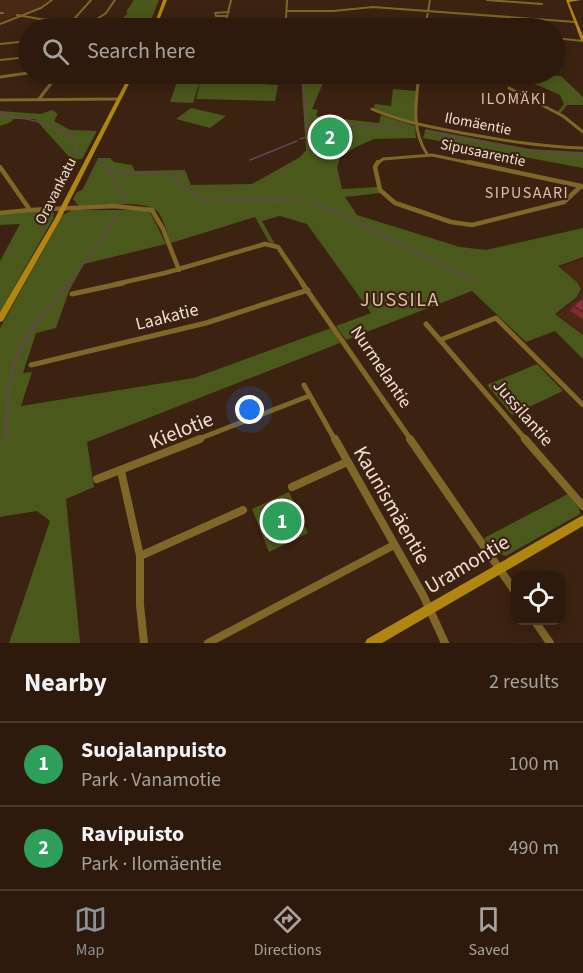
<!DOCTYPE html>
<html lang="en">
<head>
<meta charset="utf-8">
<style>
  :root { --surface:#2d1a0d; --page:#352316; --text:#f1f3f6; --muted:#a7a19d; --line:#48382e; --accent:#8c9099 }
  body { margin:0; font-family:"Source Sans 3",sans-serif; background:var(--page); color:var(--text) }
  .controls { position:absolute; right:18px; bottom:18px; display:grid; overflow:hidden; border-radius:12px; box-shadow:0 3px 15px #0003 }
  .controls button { width:54px; height:54px; display:grid; place-items:center; padding:0; border:0; border-bottom:2px solid var(--line); background:var(--surface); color:var(--text); font:30px sans-serif }
  .you { position:absolute; left:250px; top:410px; width:21px; height:21px; margin:-15px; border:4px solid #fff; border-radius:50%; background:#1a73e8; box-shadow:0 0 0 9px #1a73e833 }
  .badge { display:grid; place-items:center; width:39px; height:39px; border-radius:50%; background:var(--accent); color:#fff; font-size:20px; font-weight:700 }
  .pin { position:absolute; translate:-50% -50%; border:3px solid #fff; box-shadow:0 2px 6px #0006 }
  .list { margin:0; padding:0; list-style:none }
  h2 { display:flex; justify-content:space-between; align-items:center; height:78px; margin:0; padding:0 24px; font-size:26px }
  h2 small { font-size:20px; font-weight:400; color:var(--muted) }
  .list li { display:grid; grid-template-columns:39px 1fr auto; gap:18px; align-items:center; box-sizing:border-box; height:84px; padding:0 24px; border-top:2px solid var(--line) }
  .list b { display:block; font-size:22px; white-space:nowrap }
  .list p { margin:0; font-size:20px; white-space:nowrap; color:var(--muted) }
  .list em { font-size:20px; font-style:normal; color:var(--muted) }
  .icon { flex:none; width:33px; height:33px; fill:none; stroke:currentColor; stroke-width:2; stroke-linecap:round; stroke-linejoin:round }
  .map { position:relative; flex:none; width:583px; height:643px; overflow:hidden }
  .search { position:absolute; background:var(--surface); box-shadow:0 3px 15px #0003; left:18px; right:18px; top:18px; height:66px; display:flex; align-items:center; gap:15px; box-sizing:border-box; padding:0 21px; border-radius:33px; color:var(--muted); font-size:22px }
  .sheet { height:246px; background:var(--surface) }
  nav { display:flex; justify-content:space-around; align-items:center; box-sizing:border-box; height:84px; border-top:2px solid var(--line); background:var(--surface); font-size:16px; color:var(--muted) }
  nav a { display:grid; justify-items:center; gap:3px }
  nav .on { color:var(--accent) }
  .map>svg:first-child { display:block }
</style>
</head>
<body>
<div class="map">
<svg width="583" height="643" viewBox="0 0 583 643">
  <rect width="100%" height="100%" fill="#3c2211"/>
  <path fill="#4a2914" d="M0,0h49l-9,8 -40,13z
    M583,259v75l-26,-20 21,-16 4,-8 -4,-8 -18,-15z"/>
  <path fill="#4b581b" d="M134,0h25l-10,25 -32,-1 11,-11 -2,-1z
    M198,74h64l-1,10 17,1 -3,16 -79,-2 4,-16 -3,-5z
    M301,74h38l78,7v3l-79,-7 -3,7 -12,-1 -11,26 6,1 -2,6 63,7 2,-8 34,11 1,12 -42,1 -20,9 -14,10 -3,9 5,22 37,-2 2,6 -36,4 12,18 103,32 26,3 97,-22v29l-25,9 19,16 4,7 -4,8 -22,17 28,21v24l-28,-28 -29,11 -54,-51 -126,49 -10,-14 35,-13 -64,-89 -27,-8 -18,5 13,23 -6,-2 -14,-25 -84,26c-4,-9 -7,-23 -13,-31 -12,-13 -62,-6 -79,-6l-6,-7 3,-6 7,-4 15,-31h12l4,4 18,3 3,6 50,-1 6,15 61,-1 48,-27 6,-7z
    M512,74l49,2 22,21v8h-16l-7,9 -3,-1 7,-9 -4,-9z
    M178,79h17l4,5 -6,19 -23,-1z
    M393,89l23,2 -1,31 -19,-4 -22,-9 1,-5 16,2z
    M191,108l35,8 -16,12 -34,-9z
    M52,110l6,4 -4,7 16,9 27,1 -15,28 -10,1 -37,-41h-22l-2,3 -11,4v-15l41,3z
    M426,129l104,20 53,3v16l-160,-30z
    M49,210l5,3 -1,6 -53,93v-51l20,-37 -20,1v-10z
    M72,210h68l10,2 16,32 -82,20 -15,27 -13,37 -20,5 -13,40 9,-1 -11,34 173,-28 137,-50 9,15 -253,99 7,45 -28,12 14,144h-71l41,-122 -13,-10 -37,6v-189l63,-113z
    M537,364l26,27 -51,24 -25,-30z
    M289,492l19,41 -39,19 -17,-43z
    M568,494l11,14 1,6 -74,42 -10,-3 -12,-15z"/>
  <g fill="none" stroke-linecap="round" stroke-linejoin="round">
    <path stroke="#654454" stroke-width="1.5" d="M302,74l6,59
      M0,115c27,3 50,8 74,22l2,14 6,4
      M425,131l96,19 62,5
      M300,139l40,-13 64,2
      M250,160l47,-19
      M98,161l11,9 11,3h49l33,27 98,1
      M110,170l-2,2 14,21 3,10
      M311,203l35,13 54,29 76,36
      M68,284l31,-40 19,-30"/>
    <path stroke="#654454" stroke-width="2" d="M6,440c1,-34 1,-73 21,-103 12,-19 28,-36 42,-54"/>
    <path stroke="#7f6629" stroke-width="2" d="M231,0l-5,21 12,7
      M287,0l-1,19 4,8
      M487,0l55,4
      M287,11h46l40,-4 203,15
      M0,13h3
      M17,15l23,4 128,9
      M227,16h-11l-1,-3 14,-1
      M94,21l12,-8 9,-13
      M0,24l41,-16 11,-8
      M66,28l25,-28
      M258,28l86,-6 89,6
      M425,28l5,-28
      M554,38l29,3
      M0,44l28,-3
      M0,60l28,-3"/>
    <path stroke="#7f6629" stroke-width="3" d="M419,74c-3,27 -8,56 8,80
      M0,77l28,-4
      M509,88l54,28 20,16
      M39,99l17,-22
      M0,100l119,-1
      M372,109c29,13 60,18 90,24 40,7 80,14 121,15
      M377,164l6,-5 49,-4 43,9"/>
    <path stroke="#7f6629" stroke-width="4.5" d="M378,162l-3,5 5,23 15,13 56,19 21,3 92,-23 17,-16
      M468,162l113,24
      M0,167l30,43 84,-4 38,4 11,19 16,41
      M581,186l2,1
      M0,213l30,-3
      M116,284l49,-11 100,-29 13,3 25,37"/>
    <path stroke="#7f6629" stroke-width="5" d="M302,283l109,157
      M72,294l51,-11
      M426,324l14,16
      M31,365l175,-42 102,-33
      M304,385l31,55
      M196,440l113,-44
      M526,440l-86,-100 56,-22 87,87"/>
    <path stroke="#7f6629" stroke-width="8" d="M335,439l88,156 22,48
      M410,439l106,154
      M525,439l58,67
      M121,471l19,85v49l4,38
      M97,479l103,-40
      M292,487l55,-25
      M140,556l103,-46
      M534,620l16,23
      M208,643l186,-98"/>
    <path fill="#af8710" fill-rule="evenodd" d="M163,0h4l-11,28h-3z
      M566,0h15l-12,2 14,34v5l-2,-1z
      M130,74h4l-74,146 -57,101 -3,1v-10l54,-92z
      M583,515v11l-201,117h-17l2,-4z"/>
  </g>
  <path fill="#7e2b34" d="M583,298v21l-13,-8 4,-5z"/>
  <path fill="#92323c" stroke="#66232a" stroke-width="1.5" d="M583,298v14l-9,-6z"/>
  <g text-anchor="middle" dominant-baseline="central" stroke-width="4.5" stroke-linejoin="round" paint-order="stroke">
    <g font-size="15" fill="#f0ded3" stroke="#3c2211">
      <text transform="translate(478 124) rotate(11)">Ilomäentie</text>
      <text transform="translate(483 153) rotate(12)">Sipusaarentie</text>
      <text transform="translate(56 191) rotate(-63)">Oravankatu</text>
    </g>
    <g font-size="16" letter-spacing="1.5" fill="#e1beaa" stroke="#3c2211">
      <text x="514" y="99">ILOMÄKI</text>
      <text x="527" y="193">SIPUSAARI</text>
    </g>
    <g font-size="18" fill="#f0ded3" stroke="#3c2211">
      <text transform="translate(167 317) rotate(-14)">Laakatie</text>
      <text transform="translate(381 367) rotate(56)">Nurmelantie</text>
      <text transform="translate(523 413) rotate(49)">Jussilantie</text>
    </g>
    <g font-size="20" letter-spacing="1.5" fill="#e1beaa" stroke="#3c2211">
      <text x="400" y="300">JUSSILA</text>
    </g>
    <g font-size="21" fill="#f0ded3" stroke="#3c2211">
      <text transform="translate(181 430) rotate(-22)">Kielotie</text>
      <text transform="translate(392 505) rotate(60)">Kaunismäentie</text>
      <text transform="translate(467 564) rotate(-31)">Uramontie</text>
    </g>
  </g>
</svg>
<div class="controls">
<button><svg class="icon" aria-label="locate" viewBox="0 0 24 24"><circle cx="12" cy="12" r="6"/><path d="M12 2v4M12 18v4M2 12h4M18 12h4"/></svg></button>
</div>
<div class="you"></div>
<div class="pin badge" style="left:282px;top:521px;background:#2e9e5b">1</div>
<div class="pin badge" style="left:330px;top:137px;background:#2e9e5b">2</div>
<div class="search"><svg class="icon" aria-label="search" viewBox="0 0 24 24"><circle cx="10" cy="10" r="6"/><path d="M15 15l6 6"/></svg>Search here</div>
</div>
<section class="sheet">
<h2>Nearby<small>2 results</small></h2>
<ul class="list">
<li><span class="badge" style="background:#2e9e5b">1</span><div><b>Suojalanpuisto</b><p>Park · Vanamotie</p></div><em>100 m</em></li>
<li><span class="badge" style="background:#2e9e5b">2</span><div><b>Ravipuisto</b><p>Park · Ilomäentie</p></div><em>490 m</em></li>
</ul>
</section>
<nav>
<a class="on"><svg class="icon" aria-label="map" viewBox="0 0 24 24"><path d="M3 6l6-2 6 2 6-2v14l-6 2-6-2-6 2zM9 4v14M15 6v14"/></svg>Map</a>
<a><svg class="icon" aria-label="directions" viewBox="0 0 24 24"><path d="M12 3l9 9-9 9-9-9zM9 14v-3h6M13 9l2 2-2 2"/></svg>Directions</a>
<a><svg class="icon" aria-label="saved" viewBox="0 0 24 24"><path d="M7 4h10v16l-5-4-5 4z"/></svg>Saved</a>
</nav>
</body>
</html>
